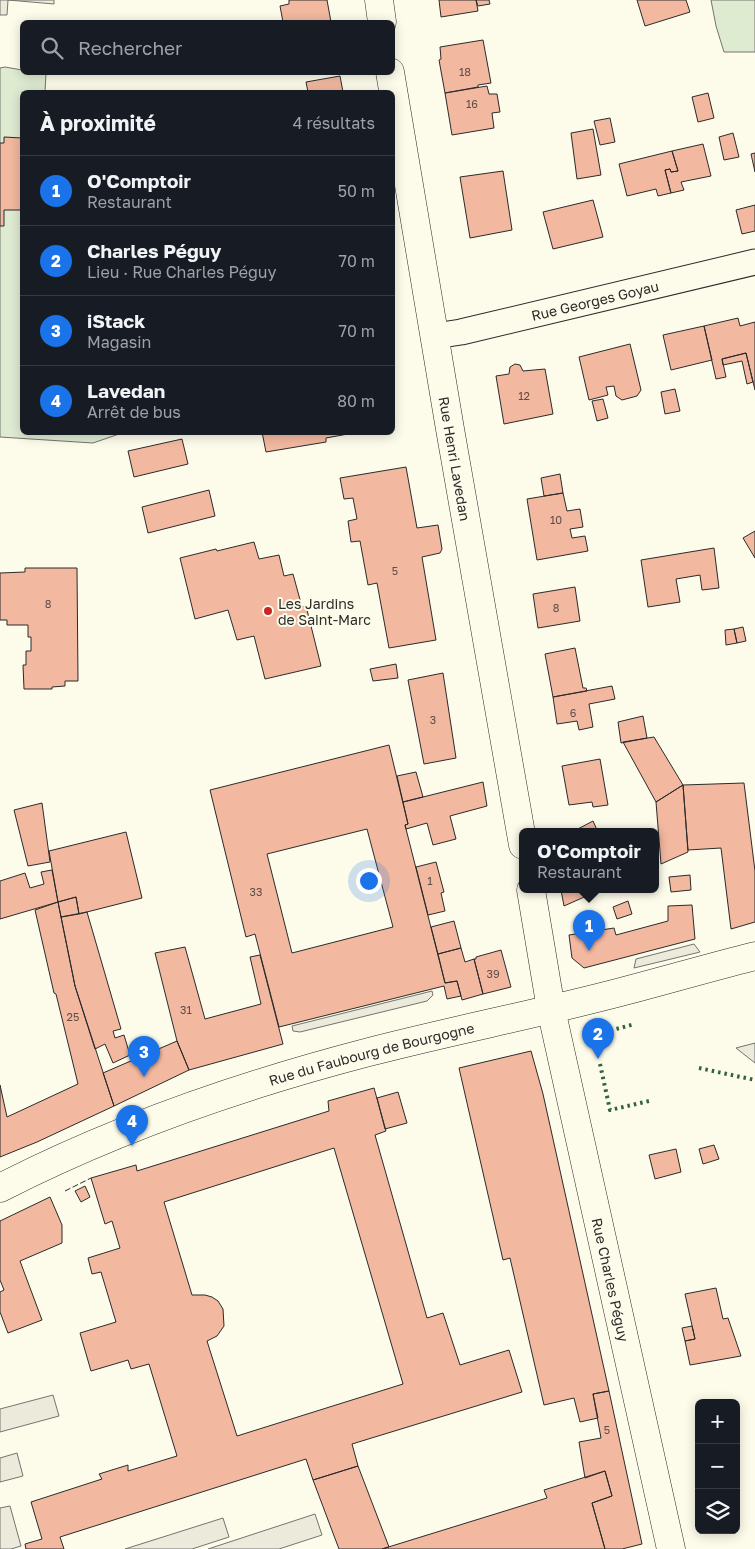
<!DOCTYPE html>
<html lang="fr">
<meta charset="utf-8">
<style>
body{margin:0;font-family:"Golos Text",sans-serif;background:#242831;color:#f1f3f6}
.controls{position:absolute;right:15px;bottom:15px;display:grid;overflow:hidden;border-radius:8px;box-shadow:0 2px 12px #0003}
.controls button{width:45px;height:45px;display:grid;place-items:center;padding:0;border:0;border-bottom:1px solid #363941;background:#171b24;color:#f1f3f6;font:25px sans-serif}
.you{position:absolute;left:368px;top:880px;width:18px;height:18px;margin:-12px;border:4px solid #fff;border-radius:50%;background:#1a73e8;box-shadow:0 0 0 8px #1a73e833}
.badge{display:grid;place-items:center;width:32px;height:32px;border-radius:50%;background:#1a73e8;color:#fff;font-size:16px;font-weight:700}
.pin{position:absolute;translate:-50% -41px;filter:drop-shadow(0 1px 2px #0008)}
.pin::after{content:'';position:absolute;top:26px;width:18px;height:15px;background:inherit;clip-path:polygon(0 0,100% 0,50% 100%)}
.popup{position:absolute;left:519px;top:828px;width:140px;height:65px;box-sizing:border-box;display:grid;place-content:center;border-radius:8px;background:#171b24;filter:drop-shadow(0 1px 4px #0005);font-size:16px;white-space:nowrap;color:#9ea1a6}
.popup b{font-size:19px;color:#f1f3f6}
.popup::after{content:'';position:absolute;left:50%;top:100%;margin-left:-10px;border:10px solid transparent;border-top-color:#171b24}
.list{margin:0;padding:0;list-style:none}
h2{display:flex;justify-content:space-between;align-items:center;height:65px;margin:0;padding:0 20px;font-size:21px}
h2 small{font-size:16px;font-weight:400;color:#9ea1a6}
.list li{display:grid;grid-template-columns:32px 1fr auto;gap:15px;align-items:center;box-sizing:border-box;height:70px;padding:0 20px;border-top:1px solid #363941}
.list b{display:block;font-size:19px;white-space:nowrap}
.list p{margin:0;font-size:16px;white-space:nowrap;color:#9ea1a6}
.list em{font-size:16px;font-style:normal;color:#9ea1a6}
.icon{flex:none;width:28px;height:28px;fill:none;stroke:currentColor;stroke-width:2;stroke-linecap:round;stroke-linejoin:round}
.map{position:relative;flex:none;width:755px;height:1549px;overflow:hidden}
.search{position:absolute;background:#171b24;box-shadow:0 2px 12px #0003;left:20px;top:20px;width:375px;height:55px;display:flex;align-items:center;gap:12px;box-sizing:border-box;padding:0 18px;border-radius:8px;color:#9ea1a6;font-size:19px}
.panel{position:absolute;background:#171b24;box-shadow:0 2px 12px #0003;left:20px;top:90px;width:375px;height:345px;border-radius:8px}
.map>svg:first-child{display:block}
.green{fill:#deebd1;stroke:#74746e}
.parking{fill:#eceadb;stroke:#74746e}
.building{fill:#f2b8a0;stroke:#2b2b2b;fill-rule:evenodd}
.lines{fill:none;stroke-linecap:round;stroke-linejoin:round}
.minor-casing{stroke:#2b2b2b;stroke-width:27}
.tertiary-casing{stroke:#2b2b2b;stroke-width:29}
.secondary-casing{stroke:#2b2b2b;stroke-width:29}
.minor{stroke:#fdfbea;stroke-width:25}
.tertiary{stroke:#fdfbea;stroke-width:28}
.secondary{stroke:#fdfbea;stroke-width:28}
.hedge{stroke:#34623c;stroke-width:4;stroke-dasharray:2.5 4;stroke-linecap:butt}
.fence{stroke:#2b2b2b;stroke-width:1;stroke-dasharray:6 2.5;stroke-linecap:butt}
.poi-dot{fill:#c62828;stroke:#fdfbea;stroke-width:2}
.labels{text-anchor:middle;dominant-baseline:central;stroke-width:4;stroke-linejoin:round;paint-order:stroke}
.number-label{font-size:11px;fill:#5d4e48}
.street-label{font-size:14px;fill:#2b2b2b;stroke:#fdfbea}
.poi-label{font-size:14px;fill:#2b2b2b;stroke:#fdfbea;text-anchor:start}
</style>
<div class="map">
<svg width="755" height="1549" viewBox="0 0 755 1549">
<rect width="100%" height="100%" fill="#fdfbea"/>
<path class="green" d="M711,0H755V52H724L716,26Z
M5,67L22,70V72L46,73L45,92H22V432L122,433L93,443L0,437V68Z"/>
<path class="parking" d="M0,0H54V4L8,0L7,15H0Z
M694,944L700,952L634,968L636,959Z
M432,991L433,995L427,1001L300,1032L293,1031L292,1026Z
M755,1043V1063L736,1048Z
M53,1395L59,1416L0,1432V1409Z
M17,1453L23,1476L0,1482V1458Z
M10,1506L21,1546L11,1549H0V1508Z
M315,1514L322,1535L279,1549H208Z
M223,1518L229,1537L192,1549H125Z"/>
<path class="building" d="M289,0H327L331,22H283L280,6L289,4Z
M439,0H476L478,11L441,17Z
M476,0H489L490,4L478,6Z
M637,0H686L690,12L645,26Z
M483,40L491,83L478,85V87L445,93L439,60L441,59L440,47Z
M340,76L343,92H308L306,82Z
M487,86L489,94H497L500,112L492,113L494,128L452,135L445,93Z
M708,93L714,118L698,122L692,97Z
M610,118L615,142L600,145L594,121Z
M593,129L601,175L577,179L571,133Z
M733,133L739,157L724,160L719,137Z
M4,137L22,138V210H4V226H0V143H4Z
M703,144L711,176L681,182L684,190L671,193L665,170L670,169L671,172L678,171L672,151Z
M672,151L678,171L671,172L670,169L665,170L671,193L658,196L656,189L627,196L619,164Z
M755,153V172L751,154Z
M503,171L512,230L470,238L460,177Z
M593,200L603,237L553,249L543,212Z
M755,205V231L742,234L736,210Z
M738,318L740,326L755,322V390L746,353L722,359L726,377L716,379L704,326Z
M704,326L712,360L671,370L663,335Z
M630,344L641,390L637,396L622,400L616,396L614,386L606,387L608,395L589,400L579,357Z
M746,353L753,382L747,384L742,361L723,365L722,359Z
M515,364L520,365L523,371L545,369L553,414L504,424L496,376L509,374L510,367Z
M675,389L680,411L665,414L661,392Z
M603,399L608,418L597,421L592,401Z
M262,432H359L326,438V442L266,452Z
M182,439L188,464L134,477L128,451Z
M406,467L417,528L438,525L442,549L440,553L422,557L436,640L389,648L377,583L368,585L360,541L351,542L348,521L357,519L353,498L344,499L340,478Z
M560,474L563,493L544,496L541,478Z
M209,490L215,516L148,533L142,507Z
M563,493L567,511L580,509L583,527L570,529L572,538L585,536L588,551L537,560L527,499Z
M755,531V558L743,538Z
M254,542L259,559L279,555L284,576L293,574L302,607L306,606L321,666L265,679L254,636L237,640L228,610L195,619L180,558L216,549L217,551Z
M714,548L719,588L702,590L700,575L676,579L680,602L648,607L641,560Z
M25,568H77L78,681H65V686L52,687V689H24L23,665H26V651H31V637H28V625H7V620H0V573L25,572Z
M575,587L580,621L538,628L533,594Z
M743,627L746,641L737,643L734,629Z
M734,629L737,643L726,645L725,630Z
M575,648L583,688H586L587,691L553,697L545,654Z
M396,664L398,678L373,681L370,669Z
M443,673L456,758L424,764L408,680Z
M612,686L615,699L589,704L593,727L579,730L577,721L557,724L553,697Z
M643,716L647,738L621,743L618,722Z
M654,737L683,785L656,802L623,742Z
M389,745L408,824L405,825L445,983L457,981L461,996L447,999L444,986L279,1027L255,934L246,937L210,790ZM367,829L393,927L292,953L267,854Z
M600,759L608,805L593,807L592,802L569,805L562,766Z
M416,772L423,797L403,802L397,776Z
M483,782L487,806L450,816L456,839L433,845L427,823L406,829L405,825L408,824L403,802Z
M744,783L755,871V922L731,929L721,848L688,850L683,785Z
M683,785L688,852L661,864L656,802Z
M42,803L50,862L28,866L14,810Z
M593,821L598,832H574V831Z
M126,832L142,898L79,914L76,897L58,902L49,851Z
M436,862L444,892L441,893L445,911L428,915L416,867Z
M52,870L58,902L0,919V881L25,873L30,888L44,884L41,872Z
M690,875L691,890L671,892L669,877Z
M561,890H600L564,906Z
M76,897L79,914L61,917L58,902Z
M628,901L632,914L617,919L613,907Z
M58,902L75,986L114,1106L37,1142L0,1157V1085L7,1117L78,1084L56,994L54,993L35,910Z
M692,905L695,939L584,968L572,958L569,935L614,928L616,935L668,921V906Z
M87,912L121,1029L113,1031L115,1038L124,1035L130,1055L113,1063L105,1044L95,1049L75,986L61,917Z
M454,921L461,948L438,954L431,927Z
M185,947L205,1019L261,1004L250,957L260,955L283,1044L189,1070L177,1041L155,953Z
M461,948L465,962L474,959L483,994L462,1000L457,981L445,983L438,954Z
M501,950L511,987L483,994L474,959H476V957Z
M177,1041L189,1070L114,1106L103,1073Z
M531,1051L543,1094L609,1391L593,1394L598,1418L580,1422L574,1398L544,1405L510,1258L503,1260L459,1068Z
M374,1088L386,1131L375,1135L427,1318L443,1313L460,1365L509,1350L522,1392L352,1444L358,1466L313,1480L306,1459L60,1537L64,1549H26L25,1544L42,1539L31,1502L102,1479L99,1474L128,1465V1471L177,1456L149,1364L131,1369L128,1360L91,1371L80,1333L116,1322L101,1272L92,1274L88,1258L120,1248L112,1221L105,1224L91,1178L136,1165L137,1171L329,1111L328,1101ZM334,1148L403,1384L237,1436L207,1341L217,1336L224,1326L223,1309L218,1301L212,1297L205,1295H192L164,1202Z
M398,1092L407,1123L385,1129L377,1098Z
M714,1145L719,1159L703,1164L699,1149Z
M676,1149L681,1172L655,1179L649,1155Z
M85,1186L90,1197L81,1202L75,1191Z
M50,1197L62,1225V1243L20,1261L42,1320L8,1333L0,1312V1292L4,1290L0,1280V1221Z
M716,1288L723,1319L728,1318L741,1356L690,1365L685,1341L695,1339L685,1294Z
M692,1326L695,1339L685,1341L682,1328Z
M609,1391L642,1544L622,1549H605L592,1503L612,1496L605,1471L585,1478L579,1442L601,1438L593,1394Z
M358,1466L389,1547L382,1549H339L313,1480Z
M605,1471L612,1496L592,1503L605,1549H382L547,1498L544,1490Z"/>
<g class="lines">
<g class="minor-casing">
<g id="minor">
<path id="s1" d="M435,336L461,332L755,262"/>
</g>
</g>
<g class="tertiary-casing">
<g id="tertiary">
<path d="M379,0L382,22"/>
<path id="s2" d="M390,72L450,429L523,845"/>
<path id="s3" d="M531,890L551,1009L671,1549"/>
</g>
</g>
<g class="secondary-casing">
<g id="secondary">
<path id="s4" d="M0,1188C117,1128 242,1085 369,1052C450,1031 532,1015 613,994C660,982 707,968 755,956"/>
</g>
</g>
<use href="#minor" class="minor"/>
<use href="#tertiary" class="tertiary"/>
<use href="#secondary" class="secondary"/>
<path class="hedge" d="M597,1049L601,1033L635,1024
M600,1064L610,1110L649,1101
M699,1068L755,1080"/>
<path class="fence" d="M65,1191L91,1178"/>
</g>
<circle class="poi-dot" cx="268" cy="611" r="5"/>
<g class="labels">
<g class="number-label">
<text x="465" y="71">18</text>
<text x="472" y="103">16</text>
<text x="524" y="395">12</text>
<text x="556" y="519">10</text>
<text x="395" y="570">5</text>
<text x="48" y="603">8</text>
<text x="556" y="607">8</text>
<text x="573" y="712">6</text>
<text x="433" y="719">3</text>
<text x="430" y="880">1</text>
<text x="256" y="891">33</text>
<text x="493" y="973">39</text>
<text x="186" y="1009">31</text>
<text x="73" y="1016">25</text>
<text x="607" y="1429">5</text>
</g>
<g class="street-label">
<text stroke="none"><textPath href="#s1" startOffset="164">Rue Georges Goyau</textPath></text>
<text stroke="none"><textPath href="#s2" startOffset="392">Rue Henri Lavedan</textPath></text>
<text stroke="none"><textPath href="#s4" startOffset="396">Rue du Faubourg de Bourgogne</textPath></text>
<text stroke="none"><textPath href="#s3" startOffset="398">Rue Charles Péguy</textPath></text>
</g>
<g class="poi-label">
<text x="278" y="603">Les Jardins<tspan x="278" dy="16">de Saint-Marc</tspan></text>
</g>
</g>
</svg>
<div class="controls">
<button>+</button>
<button>−</button>
<button><svg class="icon" aria-label="layers" viewBox="0 0 24 24"><path d="M12 4l9 5-9 5-9-5zM3 14l9 5 9-5"/></svg></button>
</div>
<div class="you"></div>
<div class="pin badge" style="left:589px;top:951px">1</div>
<div class="popup"><b>O'Comptoir</b>Restaurant</div>
<div class="pin badge" style="left:598px;top:1059px">2</div>
<div class="pin badge" style="left:144px;top:1077px">3</div>
<div class="pin badge" style="left:132px;top:1146px">4</div>
<div class="search"><svg class="icon" aria-label="search" viewBox="0 0 24 24"><circle cx="10" cy="10" r="6"/><path d="M15 15l6 6"/></svg>Rechercher</div>
<section class="panel">
<h2>À proximité<small>4 résultats</small></h2>
<ul class="list">
<li><span class="badge">1</span><div><b>O'Comptoir</b><p>Restaurant</p></div><em>50 m</em></li>
<li><span class="badge">2</span><div><b>Charles Péguy</b><p>Lieu · Rue Charles Péguy</p></div><em>70 m</em></li>
<li><span class="badge">3</span><div><b>iStack</b><p>Magasin</p></div><em>70 m</em></li>
<li><span class="badge">4</span><div><b>Lavedan</b><p>Arrêt de bus</p></div><em>80 m</em></li>
</ul>
</section>
</div>
